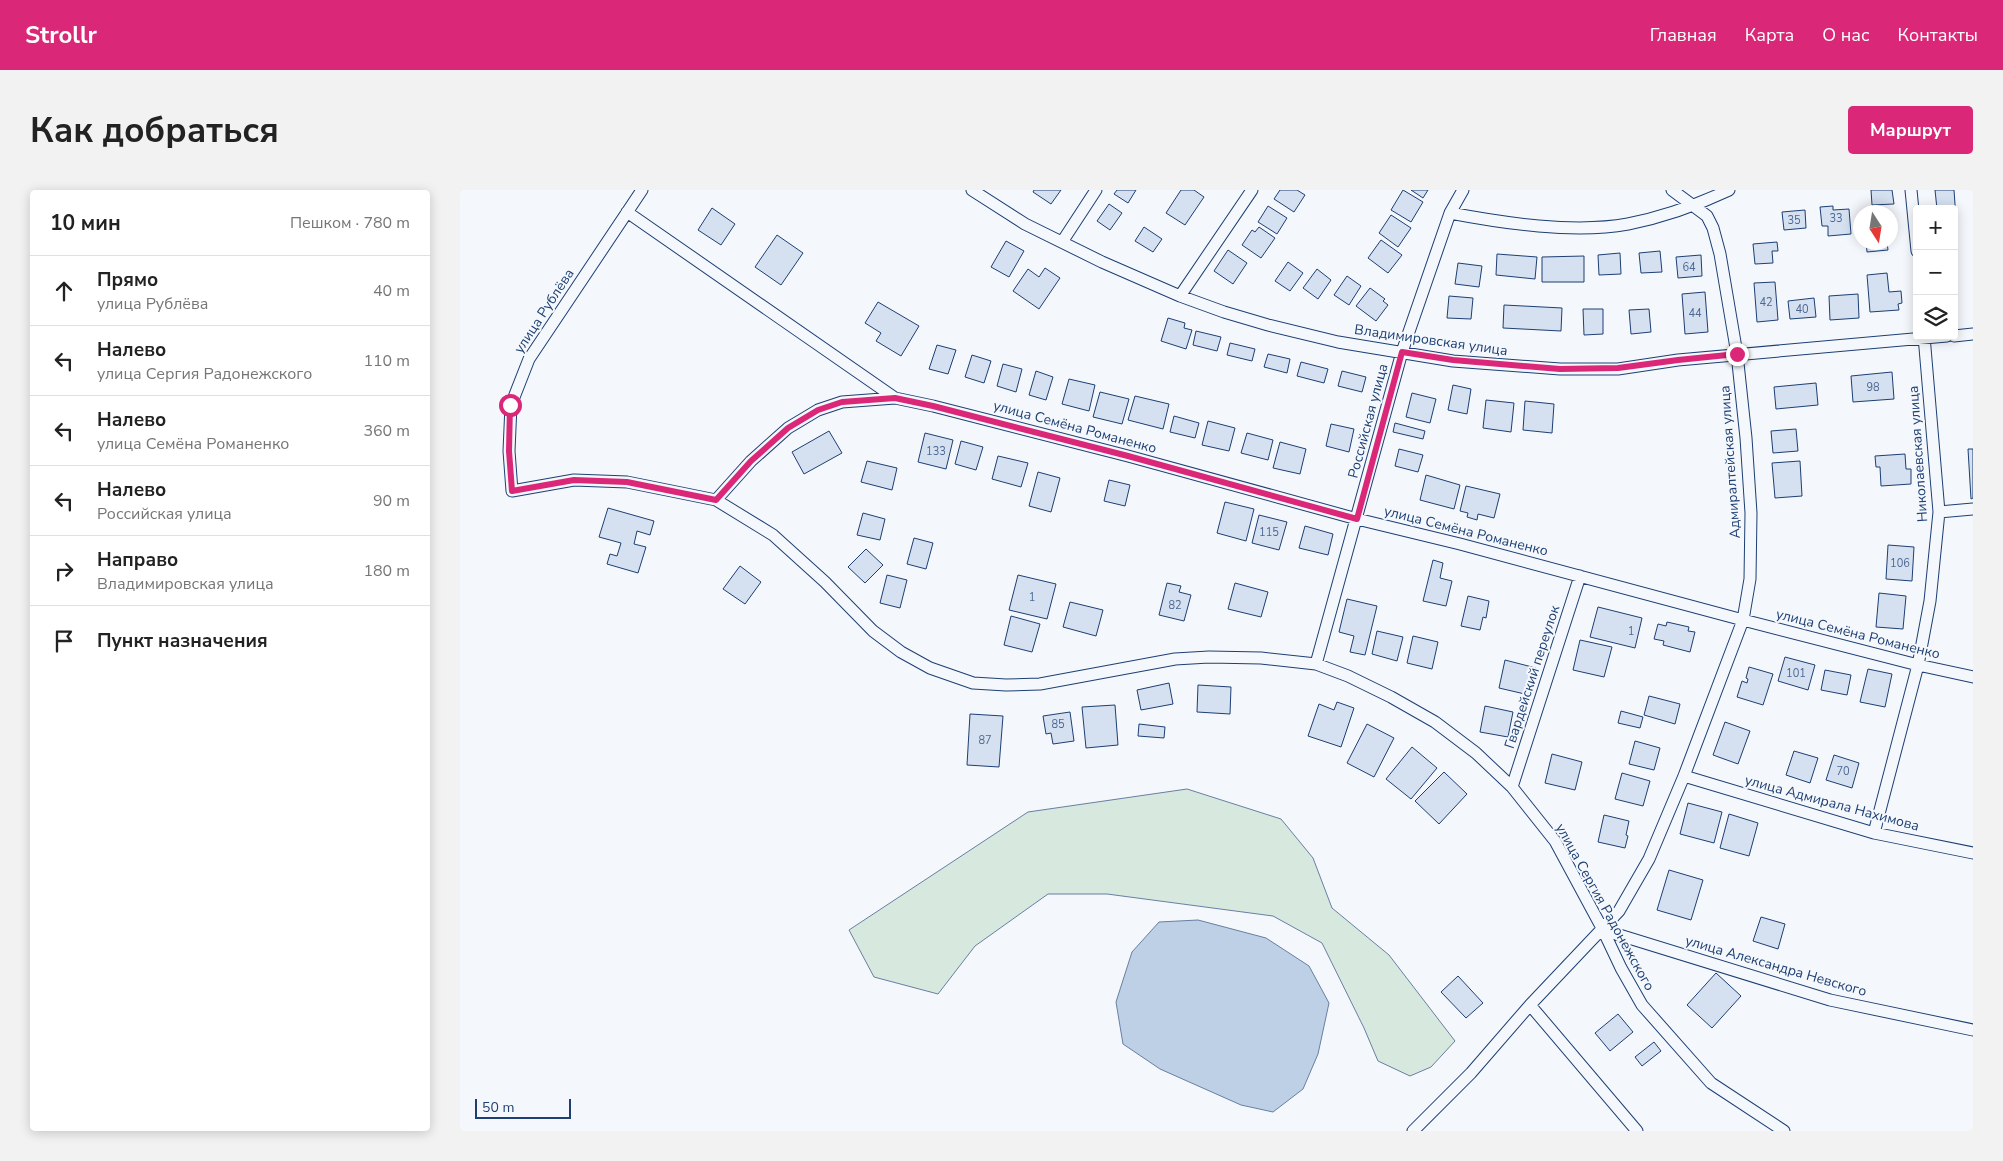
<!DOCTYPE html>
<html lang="ru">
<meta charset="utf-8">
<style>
body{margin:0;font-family:"Nunito Sans",sans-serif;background:#f2f2f2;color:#222}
.controls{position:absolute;right:15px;top:15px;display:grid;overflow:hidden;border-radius:5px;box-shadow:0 2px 12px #0003}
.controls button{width:45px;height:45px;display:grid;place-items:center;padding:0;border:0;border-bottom:1px solid #e0e0e0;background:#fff;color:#222;font:25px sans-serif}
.compass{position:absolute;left:1393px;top:15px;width:45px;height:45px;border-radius:50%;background:#fff;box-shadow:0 2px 12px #0003;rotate:168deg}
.scale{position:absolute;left:15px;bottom:12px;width:96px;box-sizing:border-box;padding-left:5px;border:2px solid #1d3f73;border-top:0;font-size:14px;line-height:18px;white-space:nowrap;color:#1d3f73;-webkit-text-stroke:4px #f4f7fb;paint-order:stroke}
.stop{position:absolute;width:15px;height:15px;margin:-11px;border:4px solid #db2777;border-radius:50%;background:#fff}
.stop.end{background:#db2777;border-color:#fff;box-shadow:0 1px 5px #0008}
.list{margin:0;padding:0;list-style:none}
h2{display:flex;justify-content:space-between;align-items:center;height:65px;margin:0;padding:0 20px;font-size:21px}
h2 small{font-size:16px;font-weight:400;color:#767676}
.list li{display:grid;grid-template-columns:32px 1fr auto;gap:15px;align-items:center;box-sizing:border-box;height:70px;padding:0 20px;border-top:1px solid #e0e0e0}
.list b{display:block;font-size:19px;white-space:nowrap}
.list p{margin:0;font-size:16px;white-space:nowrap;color:#767676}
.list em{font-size:16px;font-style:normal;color:#767676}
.icon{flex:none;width:28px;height:28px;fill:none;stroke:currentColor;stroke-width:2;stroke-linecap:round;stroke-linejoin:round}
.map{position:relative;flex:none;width:1513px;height:941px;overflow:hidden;border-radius:5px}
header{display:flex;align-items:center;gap:30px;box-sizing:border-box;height:70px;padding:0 25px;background:#db2777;color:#fff}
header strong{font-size:24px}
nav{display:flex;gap:28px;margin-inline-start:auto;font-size:18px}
.intro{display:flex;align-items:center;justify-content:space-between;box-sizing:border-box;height:120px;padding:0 30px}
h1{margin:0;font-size:35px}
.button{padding:12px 22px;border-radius:5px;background:#db2777;color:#fff;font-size:18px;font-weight:700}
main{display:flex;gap:30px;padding:0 30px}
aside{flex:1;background:#fff;border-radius:5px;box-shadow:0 2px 12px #0003}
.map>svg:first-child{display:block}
.green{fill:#d7e8df;stroke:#687fa3}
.water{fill:#bed0e5;stroke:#687fa3}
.building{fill:#d5e0f0;stroke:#1d3f73}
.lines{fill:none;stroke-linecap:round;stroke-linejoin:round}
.street-casing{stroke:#1d3f73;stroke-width:13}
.street{stroke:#f4f7fb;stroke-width:11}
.route{stroke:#db2777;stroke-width:6}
.labels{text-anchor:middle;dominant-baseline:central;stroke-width:4;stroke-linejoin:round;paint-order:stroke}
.number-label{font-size:11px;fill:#4b6792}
.street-label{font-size:14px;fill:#1d3f73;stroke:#f4f7fb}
</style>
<header>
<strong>Strollr</strong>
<nav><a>Главная</a><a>Карта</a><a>О нас</a><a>Контакты</a></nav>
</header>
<div class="intro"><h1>Как добраться</h1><a class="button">Маршрут</a></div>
<main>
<aside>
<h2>10 мин<small>Пешком · 780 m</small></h2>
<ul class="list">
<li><svg class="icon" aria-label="ahead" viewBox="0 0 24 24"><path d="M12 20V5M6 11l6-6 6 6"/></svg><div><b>Прямо</b><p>улица Рублёва</p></div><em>40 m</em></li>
<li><svg class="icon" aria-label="left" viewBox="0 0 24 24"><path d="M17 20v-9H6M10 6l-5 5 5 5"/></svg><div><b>Налево</b><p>улица Сергия Радонежского</p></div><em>110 m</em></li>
<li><svg class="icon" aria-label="left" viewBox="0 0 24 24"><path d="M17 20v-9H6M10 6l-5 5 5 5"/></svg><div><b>Налево</b><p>улица Семёна Романенко</p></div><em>360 m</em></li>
<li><svg class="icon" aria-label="left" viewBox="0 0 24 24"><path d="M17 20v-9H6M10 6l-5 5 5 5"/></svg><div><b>Налево</b><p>Российская улица</p></div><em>90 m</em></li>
<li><svg class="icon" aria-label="right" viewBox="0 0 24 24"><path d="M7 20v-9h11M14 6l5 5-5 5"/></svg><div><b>Направо</b><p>Владимировская улица</p></div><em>180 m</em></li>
<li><svg class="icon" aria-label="arrive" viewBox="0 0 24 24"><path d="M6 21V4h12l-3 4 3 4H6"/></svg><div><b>Пункт назначения</b></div></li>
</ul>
</aside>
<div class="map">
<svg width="1513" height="941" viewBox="0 0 1513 941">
<rect width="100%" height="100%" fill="#f4f7fb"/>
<path class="green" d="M727,599L821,629L853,668L872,718L929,765L995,851L971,877L950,886L918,871L904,838L862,753L813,726L647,704H588L515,756L478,804L414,787L389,740L568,622Z"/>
<path class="water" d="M738,730L806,748L849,776L869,813L858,864L843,899L813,922L781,915L700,879L663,854L656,812L672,762L699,732Z"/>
<path class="building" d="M574,0H601L591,14L573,2Z
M657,0H676L668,13L654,4Z
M721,0H734L744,7L725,35L706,23Z
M820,0H837L845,5L834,22L814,9Z
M943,0L963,12L951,32L931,20Z
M951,0H968L963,8Z
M1411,0H1432L1434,14L1412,15Z
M1475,0H1494L1497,43L1494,44V19H1477Z
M649,14L662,23L650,40L637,31Z
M808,16L827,28L817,44L798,32Z
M1373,16V20L1389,19L1391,44L1368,46V36H1362L1360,17Z
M252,18L275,34L261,55L238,40Z
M1345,20L1346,38L1324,40L1322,22Z
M931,25L951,38L938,57L919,43Z
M684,37L702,49L693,62L675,51Z
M799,37L815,48L801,68L782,55L792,40L795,42Z
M317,45L343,63L321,95L295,77Z
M921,50L942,65L928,83L908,68Z
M546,51L564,61L549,87L531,77Z
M1317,52L1318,61H1312L1313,73L1295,74L1293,54Z
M1406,52H1427L1428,60L1407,62Z
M768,60L787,73L773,94L754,81Z
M1200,61L1202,82L1181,83L1179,63Z
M1160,63L1161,84L1139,85L1138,65Z
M1037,64L1077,67L1075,89L1036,85Z
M1241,65L1242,86L1218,88L1216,67Z
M1124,66V92H1082V67Z
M828,72L843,83L830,101L815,91Z
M998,73L1022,76L1019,97L995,94Z
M585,78L600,88L579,119L553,101L568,79L579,87Z
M857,79L871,90L858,109L843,98Z
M1427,83L1429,102L1441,101L1442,113L1438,114L1439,120L1410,122L1407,85Z
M887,86L901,96L889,115L874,105Z
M1315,92L1318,130L1297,132L1294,93Z
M910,98L925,109L923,111L928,115L916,131L896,116Z
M1245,102L1248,142L1225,144L1222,104Z
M1398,104L1399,128L1370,130L1369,106Z
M989,106L1013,108L1011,129L987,128Z
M1354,108L1356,127L1330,129L1328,111Z
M418,112L459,136L441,166L416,151L421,143L405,133Z
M1044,115L1102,118L1101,141L1043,138Z
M1123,119H1143V144L1124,145Z
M1189,119L1191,142L1171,144L1169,120Z
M708,128L725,133L724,138L732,140L726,159L701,151Z
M736,141L761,147L757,161L733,155Z
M770,153L795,159L792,171L767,165Z
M477,155L496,160L488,184L469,179Z
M808,164L830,169L827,183L804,177Z
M512,165L531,171L524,193L505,187Z
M841,172L868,179L864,193L837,186Z
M543,174L562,179L556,202L537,196Z
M576,181L593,187L586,210L569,205Z
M882,181L906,187L902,202L878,196Z
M1432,182L1434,209L1393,212L1391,186Z
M609,189L635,195L629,221L602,214Z
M1356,193L1358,215L1316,219L1314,197Z
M993,195L1011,199L1007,224L988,220Z
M640,202L669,209L662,234L633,227Z
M952,203L976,209L970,233L946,227Z
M675,206L709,214L703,239L668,230Z
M1026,210L1054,213L1051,242L1023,238Z
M1065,211L1094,214L1092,243L1063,240Z
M714,226L739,233L735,248L710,242Z
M748,231L775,238L769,261L742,255Z
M935,233L965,241L963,249L933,242Z
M871,234L894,239L889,262L866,256Z
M1336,239L1338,261L1313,263L1311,241Z
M369,241L382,263L344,284L332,262Z
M465,243L493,250L486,279L458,272Z
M787,243L813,250L808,270L781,263Z
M501,251L523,257L516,280L495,274Z
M820,252L846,259L840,284L813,278Z
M939,259L963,265L958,282L935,276Z
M1508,259H1513V308L1511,309Z
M1445,264L1446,279H1451V294L1421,296L1420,277H1416L1415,266Z
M538,266L568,273L561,297L532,289Z
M407,271L437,278L432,300L401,292Z
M1340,271L1342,306L1315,308L1312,273Z
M578,282L600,288L591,322L569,316Z
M966,285L1000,295L994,319L960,310Z
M649,290L670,295L665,316L644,311Z
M1006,296L1040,304L1034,328L1018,324L1017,330L1007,327L1008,323L1000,321Z
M765,312L794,319L786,351L757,343Z
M148,318L194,331L190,345L177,341L174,354L186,357L178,383L147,374L150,364L157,366L161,353L139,347Z
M403,323L425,329L420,350L397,345Z
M799,325L827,332L819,360L792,353Z
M845,336L873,344L868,365L839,358Z
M454,348L473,353L466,379L447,374Z
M1428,355L1454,357L1452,391L1426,389Z
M406,359L423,375L405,393L388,377Z
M973,370L983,373L980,388L992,391L986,416L963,411Z
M280,376L301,392L285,414L263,399Z
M427,385L447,390L440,418L420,413Z
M558,385L596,394L587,429L549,420Z
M707,393L721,396L719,402L731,405L724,431L699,425Z
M775,393L808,402L801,427L768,419Z
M1419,403L1446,406L1443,439L1416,437Z
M1008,406L1029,411L1026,428L1023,427L1020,440L1001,436Z
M887,409L917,416L905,465L890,462L894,446L879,442Z
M610,412L643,420L636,446L603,437Z
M1138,417L1182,428L1175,458L1130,447Z
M551,426L580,434L572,462L544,455Z
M1207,432L1229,437L1228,441L1235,442L1230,462L1203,455L1204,451L1194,449L1198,434L1206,436Z
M917,441L943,447L937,471L912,464Z
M953,446L978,452L972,479L947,473Z
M1120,450L1152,457L1144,487L1113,480Z
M1325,467L1355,475L1348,500L1318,491Z
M1045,470L1076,478L1069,505L1039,498Z
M1289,477L1313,484L1303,515L1277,507L1282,491L1287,493L1288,489L1286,488Z
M1408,479L1432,484L1425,517L1400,512Z
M1365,480L1391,485L1387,505L1361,500Z
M709,493L713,514L681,520L677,500Z
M738,495L771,497L770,524L737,522Z
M1189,506L1220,514L1215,534L1184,525Z
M877,512L894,518L881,557L848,546L859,514L874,520Z
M655,515L658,555L626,558L622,517Z
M1025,516L1053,522L1048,547L1020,542Z
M1161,521L1183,527L1180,538L1158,533Z
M610,522L614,551L593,554L591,543L586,544L583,526Z
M510,524L543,526L539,577L507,575Z
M1265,532L1290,541L1278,574L1253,565Z
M679,534L705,537L704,548L678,546Z
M907,534L934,548L914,587L887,573Z
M1175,551L1200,558L1194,580L1169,574Z
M952,557L977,578L951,609L926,589Z
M1334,561L1358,568L1350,593L1326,585Z
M1092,564L1122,572L1115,600L1085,593Z
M1374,565L1399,573L1392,598L1366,590Z
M984,582L1007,604L979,634L955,611Z
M1162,583L1190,591L1183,616L1155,609Z
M1228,613L1262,622L1254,653L1220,644Z
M1269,624L1298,633L1289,666L1260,658Z
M1144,625L1169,631L1166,645L1168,646L1165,658L1138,652Z
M1209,680L1243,690L1231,730L1197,720Z
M1301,727L1325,734L1318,759L1293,751Z
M1256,783L1281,806L1252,838L1227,815Z
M998,786L1023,813L1006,828L981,802Z
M1158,824L1173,842L1150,861L1135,843Z
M1194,852L1201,861L1182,876L1175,867Z"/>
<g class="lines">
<g class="street-casing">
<path id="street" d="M182,0L69,169L51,215L49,261L52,301L114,290L167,292L256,310L313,345L365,392L413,441L441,462L470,478L513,493L546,495L580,494L715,469L749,467L801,468L856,474L888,486L931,507L975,532L1016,563L1052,597L1095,651L1143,740L1161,778L1182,815L1251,893L1324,941
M512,0L565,34L642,72L720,106L764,122L808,135L878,152L993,171L1100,179H1158L1218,170L1487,146
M1451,0L1457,61
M167,22L435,208
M990,23C1043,33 1114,44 1168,34C1203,27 1237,15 1269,0
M602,52L636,0
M720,106L792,0
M1494,146L1513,144
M256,310L291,271L328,238L358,220L382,212L435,208L473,216L668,266L897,329L1000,354L1283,430L1458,475L1513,487
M1479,322L1513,319
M856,474L942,162L990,23L1003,0
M1224,586L1414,643L1513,663
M1052,597L1120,386
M1414,643L1458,475L1470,411L1479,322L1464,146
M1143,740L1370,810L1513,840
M1070,815L1177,941
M953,941L1011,883L1070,815L1159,721L1189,669L1224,586L1283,430L1290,389L1291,323L1286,248L1277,164L1260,64L1253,38L1247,26L1212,0"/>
</g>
<use href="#street" class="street"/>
</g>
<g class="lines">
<path class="route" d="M50,215L49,261L52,301L114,290L167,292L256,310L291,271L328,238L358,220L382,212L435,208L473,216L668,266L897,329L942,162L993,170L1100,179L1158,178L1218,170L1277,164"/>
</g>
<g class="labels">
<g class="number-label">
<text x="1376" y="28">33</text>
<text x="1334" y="30">35</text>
<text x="1229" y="77">64</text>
<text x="1306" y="112">42</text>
<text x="1342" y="119">40</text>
<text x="1235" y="123">44</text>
<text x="1413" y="197">98</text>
<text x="476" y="261">133</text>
<text x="809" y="342">115</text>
<text x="1440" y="373">106</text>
<text x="572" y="407">1</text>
<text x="715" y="415">82</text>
<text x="1171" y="441">1</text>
<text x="1336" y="483">101</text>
<text x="598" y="534">85</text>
<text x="525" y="550">87</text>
<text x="1383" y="581">70</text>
</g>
<g class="street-label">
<text transform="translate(84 121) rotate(-57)">улица Рублёва</text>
<text transform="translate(971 150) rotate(8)">Владимировская улица</text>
<text transform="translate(908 231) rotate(-75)">Российская улица</text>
<text transform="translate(615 237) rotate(15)">улица Семёна Романенко</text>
<text transform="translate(1458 264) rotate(-94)">Николаевская улица</text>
<text transform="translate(1270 272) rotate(-94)">Адмиралтейская улица</text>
<text transform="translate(1006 341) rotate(14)">улица Семёна Романенко</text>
<text transform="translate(1398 444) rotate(14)">улица Семёна Романенко</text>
<text transform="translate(1072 487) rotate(-72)">Гвардейский переулок</text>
<text transform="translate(1372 613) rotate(15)">улица Адмирала Нахимова</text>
<text transform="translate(1145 717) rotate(61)">улица Сергия Радонежского</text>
<text transform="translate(1316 776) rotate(16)">улица Александра Невского</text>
</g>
</g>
</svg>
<div class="controls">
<button>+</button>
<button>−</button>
<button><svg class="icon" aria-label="layers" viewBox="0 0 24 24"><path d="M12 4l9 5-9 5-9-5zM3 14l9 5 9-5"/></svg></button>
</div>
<svg class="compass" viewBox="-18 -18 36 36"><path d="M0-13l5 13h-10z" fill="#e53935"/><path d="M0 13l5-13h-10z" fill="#767676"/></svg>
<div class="scale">50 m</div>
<div class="stop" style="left:50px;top:215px"></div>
<div class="stop end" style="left:1277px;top:164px"></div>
</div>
</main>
